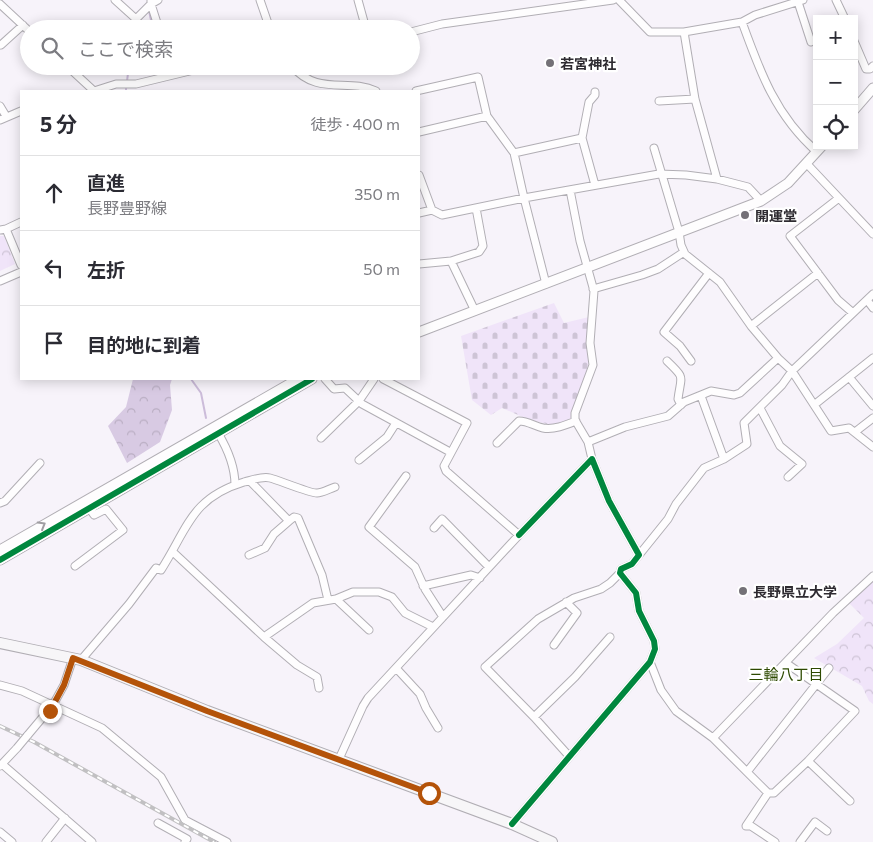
<!DOCTYPE html>
<html lang="ja">
<meta charset="utf-8">
<style>
body{margin:0;font-family:Commissioner,"Noto Sans JP",sans-serif;background:#f2f2f3;color:#2b2b33}
.controls{position:absolute;right:15px;top:15px;display:grid;overflow:hidden;border-radius:0px;box-shadow:0 2px 12px #0003}
.controls button{width:45px;height:45px;display:grid;place-items:center;padding:0;border:0;border-bottom:1px solid #e1e1e2;background:#fff;color:#2b2b33;font:25px sans-serif}
.stop{position:absolute;width:15px;height:15px;margin:-11px;border:4px solid #b45309;border-radius:50%;background:#fff}
.stop.end{background:#b45309;border-color:#fff;box-shadow:0 1px 5px #0008}
.list{margin:0;padding:0;list-style:none}
h2{display:flex;justify-content:space-between;align-items:center;height:65px;margin:0;padding:0 20px;font-size:21px}
h2 small{font-size:16px;font-weight:400;color:#7c7c81}
.list li{display:grid;grid-template-columns:32px 1fr auto;gap:15px;align-items:center;box-sizing:border-box;height:75px;padding:0 20px;border-top:1px solid #e1e1e2}
.list b{display:block;font-size:19px;white-space:nowrap}
.list p{margin:0;font-size:16px;white-space:nowrap;color:#7c7c81}
.list em{font-size:16px;font-style:normal;color:#7c7c81}
.icon{flex:none;width:28px;height:28px;fill:none;stroke:currentColor;stroke-width:2;stroke-linecap:round;stroke-linejoin:round}
.map{position:relative;flex:none;width:873px;height:842px;overflow:hidden}
.search{position:absolute;background:#fff;box-shadow:0 2px 12px #0003;left:20px;top:20px;width:400px;height:55px;display:flex;align-items:center;gap:12px;box-sizing:border-box;padding:0 18px;border-radius:28px;color:#7c7c81;font-size:19px}
.panel{position:absolute;background:#fff;box-shadow:0 2px 12px #0003;left:20px;top:90px;width:400px;height:290px;border-radius:0px}
.map>svg:first-child{display:block}
.forest{fill:url(#forest-crowns)}
.cemetery{fill:url(#cemetery-stones)}
.park{fill:url(#park-crowns)}
.lines{fill:none;stroke-linecap:round;stroke-linejoin:round}
.stream{stroke:#ccbcda;stroke-width:2}
.minor-casing{stroke:#b1aeb4;stroke-width:9}
.tertiary-casing{stroke:#b1aeb4;stroke-width:11}
.secondary-casing{stroke:#b1aeb4;stroke-width:12}
.minor{stroke:#fefdfe;stroke-width:7}
.tertiary{stroke:#fefdfe;stroke-width:9}
.secondary{stroke:#f7f6f8;stroke-width:10}
.rail-casing{stroke:#c1c0c2;stroke-width:4}
.rail{stroke:#fff;stroke-width:2;stroke-dasharray:5.5;stroke-linecap:butt}
.minor-bridge-casing{stroke:#b1aeb4;stroke-width:9;stroke-linecap:butt}
.minor-bridge{stroke:#fefdfe;stroke-width:7}
.cycleway-casing{stroke:#fff;stroke-width:9}
.cycleway{stroke:#00873e;stroke-width:6}
.oneway{stroke:#a09ea2}
.route{stroke:#b45309;stroke-width:6}
.poi-dot{fill:#747177;stroke:#fff;stroke-width:2}
.labels{text-anchor:middle;dominant-baseline:central;stroke-width:4.5;stroke-linejoin:round;paint-order:stroke}
.poi-label{font-size:14px;font-weight:bold;fill:#2e2b31;stroke:#fff;text-anchor:start}
.neighbourhood-label{font-size:15px;fill:#2d4900;stroke:#fff}
</style>
<div class="map">
<svg width="873" height="842" viewBox="0 0 873 842">
<defs>
<pattern id="forest-crowns" width="20" height="18" patternUnits="userSpaceOnUse" patternTransform="scale(1.25)"><rect width="20" height="18" fill="#d8cae3"/><path d="M2 6a3 3 0 1 1 6 0M12 15a3 3 0 1 1 6 0" fill="none" stroke="#baaec3"/></pattern>
<pattern id="cemetery-stones" width="16" height="16" patternUnits="userSpaceOnUse" patternTransform="scale(1.25)"><rect width="16" height="16" fill="#f0e4f9"/><path d="M2 7V4a2 2 0 0 1 4 0v3zM10 15v-3a2 2 0 0 1 4 0v3z" fill="#cec4d6"/></pattern>
<pattern id="park-crowns" width="20" height="18" patternUnits="userSpaceOnUse" patternTransform="scale(1.25)"><rect width="20" height="18" fill="#f0e4f9"/><path d="M2 6a3 3 0 1 1 6 0M12 15a3 3 0 1 1 6 0" fill="none" stroke="#cec4d6"/></pattern>
</defs>
<rect width="100%" height="100%" fill="#f7f3fa"/>
<path class="forest" d="M133,379H172L170,385L172,410L160,442L127,463L108,426L126,407Z"/>
<path class="cemetery" d="M554,303L564,323L589,317V360L585,381L571,420L550,425L525,418L502,408L491,415L472,400L461,336Z"/>
<path class="park" d="M0,236H4L15,264L0,271Z
M873,579V704L869,701L862,686L814,658L837,644L864,618L849,603Z"/>
<g class="lines">
<path class="stream" d="M149,11L153,29
M127,81L129,66
M126,91V86
M191,379L201,393L206,418"/>
<g class="minor-casing">
<path id="minor" d="M115,0L136,19L151,4V0
M158,0L151,4L159,29
M260,0L270,29
M358,0L366,29
M619,0L650,32H684L742,22L755,15L803,0
M836,0L845,19
M798,2L811,42
M0,4L29,31
M742,22C760,72 776,116 817,152
M411,32L442,24L613,0
M684,32L695,99L717,179
M854,41L866,69H870L873,66
M1,45L23,25
M67,66L94,91
M292,66C317,96 348,78 376,91
M94,91L116,84H136L202,68L217,66
M416,91L478,77L487,116L419,132
M595,92V95L589,102L582,138L595,185
M659,101L695,99
M0,106L6,116
M487,116L514,153L524,198L546,284
M0,120L21,111
M654,148L679,232L681,245L685,254L720,282L751,326L778,358
M514,153L582,138
M807,164L873,234
M419,175L432,210L442,215L524,198L659,174L686,175L717,179L748,187L761,201
M570,190L580,241L594,291L590,343L593,365L575,413V420L588,442L592,459
M839,198L790,236L838,300L853,313
M419,213L432,210
M6,229L21,222
M0,230L6,229L21,265
M419,264L451,261
M0,281L21,272
M593,289L642,275L658,269L684,252
M867,300L873,308
M475,311L451,261L479,252L483,246L476,208
M751,326L818,273
M667,361C686,379 681,375 678,399L681,405
M691,361L680,346L664,332L709,273
M849,377L873,406
M325,379L334,389L345,388L362,404L450,452
M701,396L724,459
M814,405L873,358
M760,408L780,446L802,464L788,477
M855,432L873,418
M218,433C227,448 235,467 235,485
M321,438L359,401L374,379
M588,442L625,427L668,416L684,402L711,391L734,395L740,393L778,358L792,371L831,431L849,428L873,447
M497,443L519,421C528,421 534,426 543,428C554,430 566,425 576,421
M359,460L387,437L396,423
M406,476L369,527L415,567L425,589L443,617
M250,481L289,521
M0,503L5,501L40,463
M434,528L442,519L489,567
M173,552L264,637L297,665L317,677L319,688
M249,555L265,548L274,534L289,521L294,517L298,518L322,575L328,600
M639,555L668,519L676,504L704,468L724,459L747,444L744,423L782,385L792,371L873,294
M75,566L123,530L106,509L94,515L89,508
M423,586L471,575L480,578
M336,599L369,630
M264,637L313,603L336,599L353,592H379L392,597L405,613L433,627
M554,645L577,613L566,602
M81,660L129,604L156,568L161,570C188,528 191,498 244,482C252,480 262,476 270,478C278,480 312,494 317,493C322,493 329,489 335,487
M650,662L661,690L676,711L713,738L768,793
M396,668L420,694L426,708L438,728
M0,685L22,691L102,728L161,777L185,820L227,842
M534,717L575,677L610,637
M27,736L53,705L64,685L73,658
M713,738L833,613L873,576
M569,756L534,717L485,667L538,619L574,598L601,589L610,583L620,573
M339,759L363,706L368,698L519,535L446,471L444,466L467,423L383,379
M808,761L850,801
M2,764L92,842
M0,766L17,748
M747,772L829,668
M158,823L187,839L185,842
M512,824L650,662L655,649L654,641L639,611L636,593L620,573L621,569L632,564L639,555L609,501L592,459L519,535
M0,832L12,842
M46,842L65,818
M775,842L751,826H746L768,793H774L808,761L855,711L786,663
M800,842L815,822L827,831"/>
</g>
<g class="tertiary-casing">
<path id="tertiary" d="M854,110L873,88
M419,332L761,201L788,183L822,146
M0,550L298,379
M0,560L312,379"/>
</g>
<g class="secondary-casing">
<path id="secondary" d="M0,643L81,660L207,711L512,824L552,842"/>
</g>
<use href="#minor" class="minor"/>
<use href="#tertiary" class="tertiary"/>
<use href="#secondary" class="secondary"/>
<g class="rail-casing">
<path id="rail" d="M0,726L34,742L214,842"/>
</g>
<use href="#rail" class="rail"/>
<g class="minor-bridge-casing">
<path id="minor-bridge" d="M17,748L27,736"/>
</g>
<use href="#minor-bridge" class="minor-bridge"/>
<g class="cycleway-casing">
<path id="cycleway" d="M0,560L312,379
M512,824L650,662L655,649L654,641L639,611L636,593L620,573L621,569L632,564L639,555L609,501L592,459L519,535"/>
</g>
<use href="#cycleway" class="cycleway"/>
</g>
<defs><path id="oneway-chevron" d="M-2-3.5L2.5 0L-2 3.5" fill="none" stroke-width="1.6" stroke-linecap="round" stroke-linejoin="round" transform="scale(1.25)"/></defs>
<use class="oneway" href="#oneway-chevron" transform="translate(42 525) rotate(-30)"/>
<g class="lines">
<path class="route" d="M50,711L64,685L73,658L207,711L429,793"/>
</g>
<g class="poi-dot">
<circle cx="550" cy="63" r="5"/>
<circle cx="745" cy="215" r="5"/>
<circle cx="743" cy="591" r="5"/>
</g>
<g class="labels">
<g class="poi-label">
<text x="560" y="63">若宮神社</text>
<text x="755" y="215">開運堂</text>
<text x="753" y="591">長野県立大学</text>
</g>
<g class="neighbourhood-label">
<text x="786" y="674">三輪八丁目</text>
</g>
</g>
</svg>
<div class="controls">
<button>+</button>
<button>−</button>
<button><svg class="icon" aria-label="locate" viewBox="0 0 24 24"><circle cx="12" cy="12" r="6"/><path d="M12 2v4M12 18v4M2 12h4M18 12h4"/></svg></button>
</div>
<div class="stop" style="left:429px;top:793px"></div>
<div class="stop end" style="left:50px;top:711px"></div>
<div class="search"><svg class="icon" aria-label="search" viewBox="0 0 24 24"><circle cx="10" cy="10" r="6"/><path d="M15 15l6 6"/></svg>ここで検索</div>
<section class="panel">
<h2>5 分<small>徒歩 · 400 m</small></h2>
<ul class="list">
<li><svg class="icon" aria-label="ahead" viewBox="0 0 24 24"><path d="M12 20V5M6 11l6-6 6 6"/></svg><div><b>直進</b><p>長野豊野線</p></div><em>350 m</em></li>
<li><svg class="icon" aria-label="left" viewBox="0 0 24 24"><path d="M17 20v-9H6M10 6l-5 5 5 5"/></svg><div><b>左折</b></div><em>50 m</em></li>
<li><svg class="icon" aria-label="arrive" viewBox="0 0 24 24"><path d="M6 21V4h12l-3 4 3 4H6"/></svg><div><b>目的地に到着</b></div></li>
</ul>
</section>
</div>
